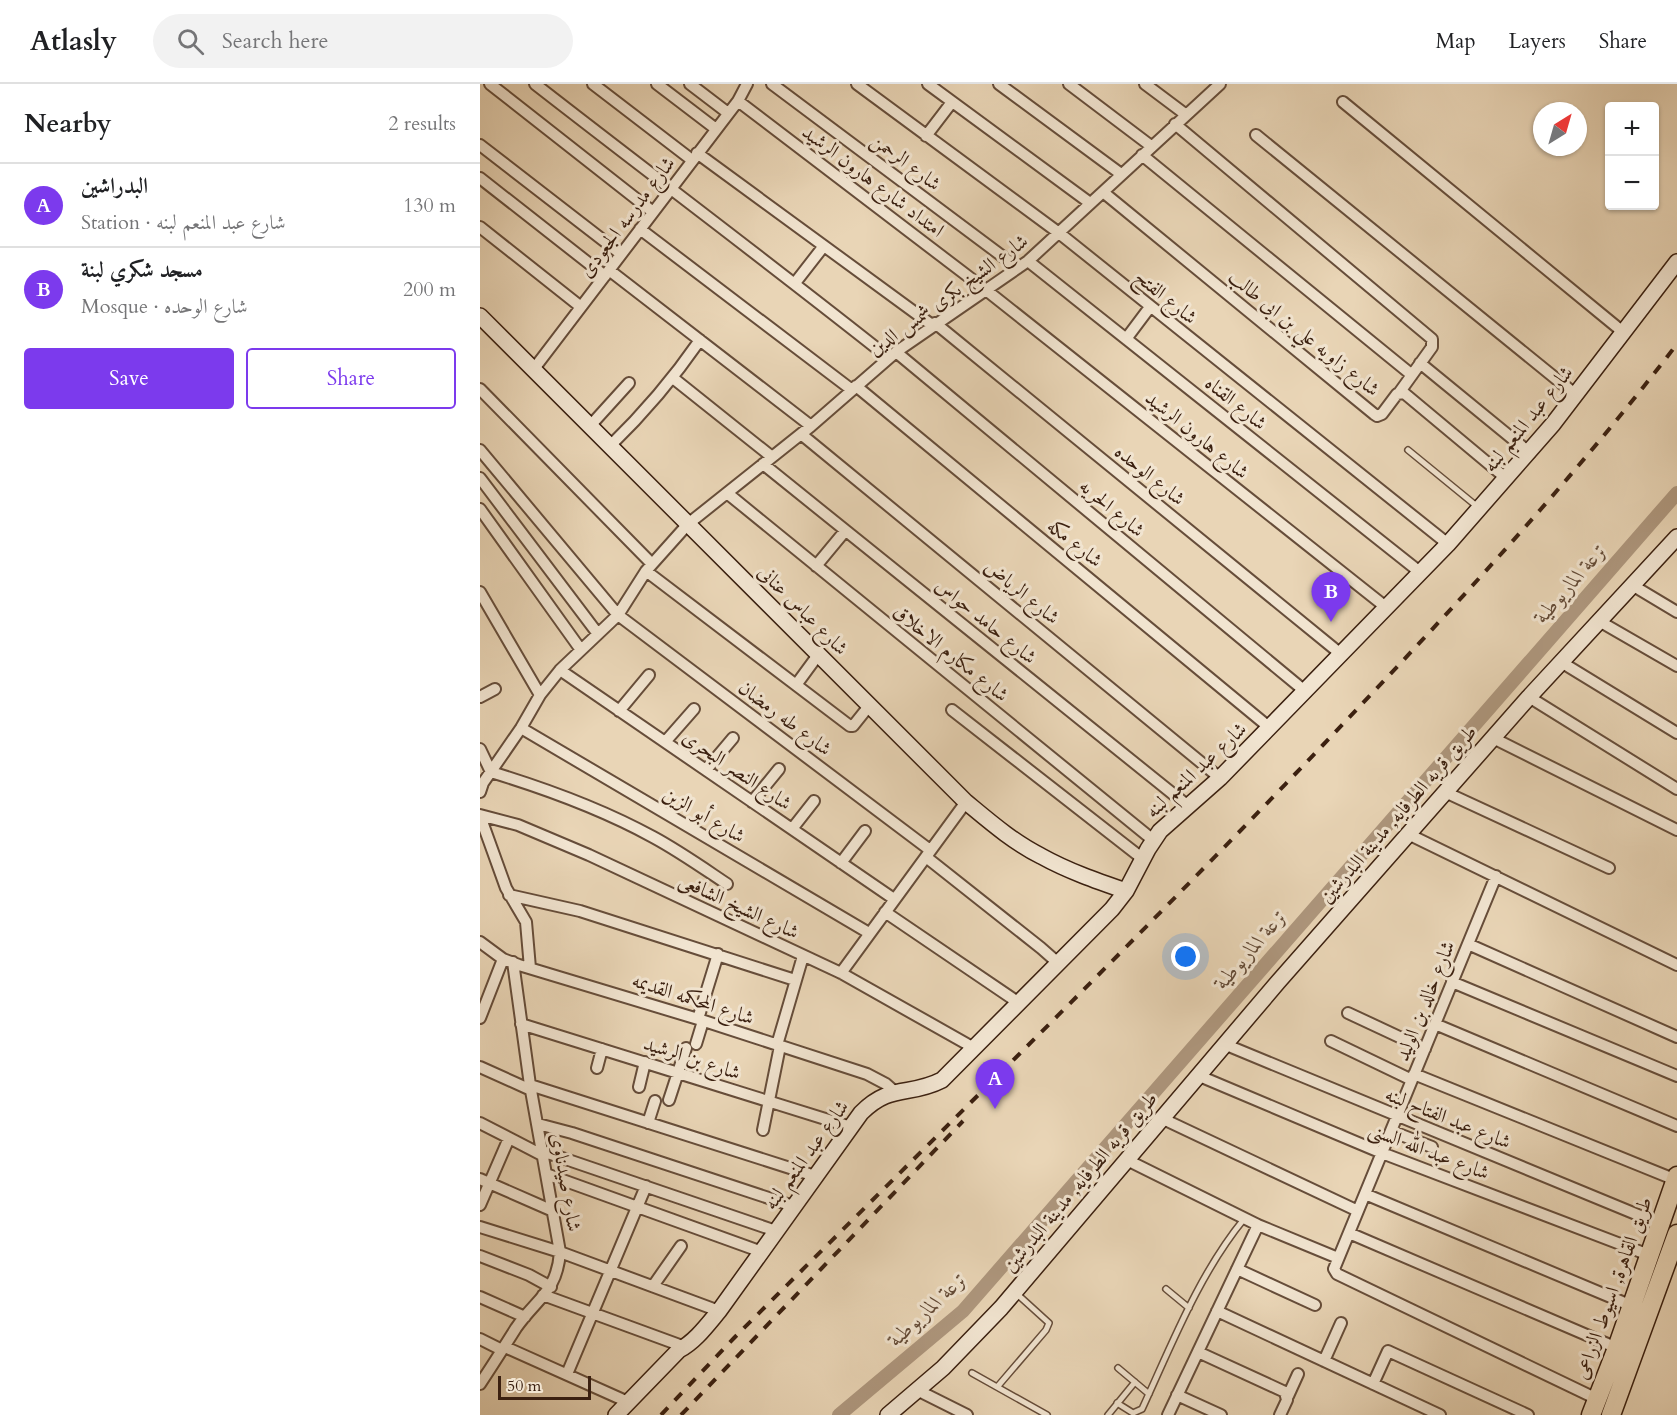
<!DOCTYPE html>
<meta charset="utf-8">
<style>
body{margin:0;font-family:Cardo,Amiri,serif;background:#f2f2f2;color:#202124}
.controls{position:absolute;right:18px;top:18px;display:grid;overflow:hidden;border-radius:6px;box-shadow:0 2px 4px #0004}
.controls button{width:54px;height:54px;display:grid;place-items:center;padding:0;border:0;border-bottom:2px solid #e0e0e0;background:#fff;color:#202124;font:30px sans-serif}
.compass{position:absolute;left:1053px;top:18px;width:54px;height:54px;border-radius:50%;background:#fff;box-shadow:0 2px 4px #0004;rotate:37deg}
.scale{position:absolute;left:18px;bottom:15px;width:93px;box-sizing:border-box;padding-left:6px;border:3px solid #3b2010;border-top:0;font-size:16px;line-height:21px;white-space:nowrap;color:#3b2010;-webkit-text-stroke:4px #f1e4d0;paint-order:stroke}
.you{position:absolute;left:706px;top:873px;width:21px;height:21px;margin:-15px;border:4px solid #fff;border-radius:50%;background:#1a73e8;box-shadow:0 0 0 9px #1a73e833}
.badge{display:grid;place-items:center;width:39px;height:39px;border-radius:50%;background:#7c3aed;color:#fff;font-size:20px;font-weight:700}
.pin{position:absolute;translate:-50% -50px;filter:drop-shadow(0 2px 3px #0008)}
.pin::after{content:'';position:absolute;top:32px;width:21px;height:18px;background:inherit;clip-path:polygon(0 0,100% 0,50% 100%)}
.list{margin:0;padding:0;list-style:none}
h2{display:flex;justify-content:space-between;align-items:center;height:78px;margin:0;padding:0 24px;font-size:26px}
h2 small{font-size:20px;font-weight:400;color:#757577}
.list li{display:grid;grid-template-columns:39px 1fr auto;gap:18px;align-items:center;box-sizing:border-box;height:84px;padding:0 24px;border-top:2px solid #e0e0e0}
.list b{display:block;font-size:22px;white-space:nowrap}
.list p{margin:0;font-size:20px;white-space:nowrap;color:#757577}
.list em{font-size:20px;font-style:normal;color:#757577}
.actions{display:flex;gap:12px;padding:18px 24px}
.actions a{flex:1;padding:14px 0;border:2px solid #7c3aed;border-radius:6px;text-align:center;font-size:21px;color:#7c3aed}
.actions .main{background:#7c3aed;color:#fff}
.icon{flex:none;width:33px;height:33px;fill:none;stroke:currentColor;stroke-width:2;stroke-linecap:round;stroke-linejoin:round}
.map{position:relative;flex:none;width:1197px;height:1331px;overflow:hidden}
header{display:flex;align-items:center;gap:36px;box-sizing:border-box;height:84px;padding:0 30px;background:#fff;border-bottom:2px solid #e0e0e0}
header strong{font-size:28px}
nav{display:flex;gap:33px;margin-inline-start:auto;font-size:21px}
.search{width:420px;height:54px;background:#f2f2f2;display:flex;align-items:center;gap:15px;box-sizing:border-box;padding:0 21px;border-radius:33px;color:#757577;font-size:22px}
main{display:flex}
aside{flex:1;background:#fff}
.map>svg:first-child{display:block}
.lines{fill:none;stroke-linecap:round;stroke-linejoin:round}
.canal{stroke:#ae977e;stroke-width:14}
.lane-casing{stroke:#664d3a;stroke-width:8}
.street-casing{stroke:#664d3a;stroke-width:14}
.secondary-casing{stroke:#3b2010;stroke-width:18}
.highway-casing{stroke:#3b2010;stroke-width:21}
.lane{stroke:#f1e4d0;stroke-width:5}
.street{stroke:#f1e4d0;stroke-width:10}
.secondary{stroke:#f1e4d0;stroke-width:15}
.highway{stroke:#e9d5b6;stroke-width:18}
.rail{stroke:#3b2010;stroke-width:4;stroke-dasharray:10 10;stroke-linecap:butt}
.labels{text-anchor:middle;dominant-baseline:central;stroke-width:6;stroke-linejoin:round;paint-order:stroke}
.street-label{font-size:20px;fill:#3b2010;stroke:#f1e4d0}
.water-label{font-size:21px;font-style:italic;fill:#634a36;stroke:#f1e4d0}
</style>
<header>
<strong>Atlasly</strong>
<div class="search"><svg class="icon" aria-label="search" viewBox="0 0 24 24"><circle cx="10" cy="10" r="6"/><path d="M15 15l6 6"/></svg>Search here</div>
<nav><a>Map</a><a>Layers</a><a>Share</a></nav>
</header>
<main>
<aside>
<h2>Nearby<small>2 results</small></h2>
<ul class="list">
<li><span class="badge">A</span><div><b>البدراشين</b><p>Station · شارع عبد المنعم لبنه</p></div><em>130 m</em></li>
<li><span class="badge">B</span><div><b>مسجد شكري لبنة</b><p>Mosque · شارع الوحده</p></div><em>200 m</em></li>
</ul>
<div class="actions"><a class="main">Save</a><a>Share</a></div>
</aside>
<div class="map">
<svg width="1197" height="1331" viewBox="0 0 1197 1331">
<rect width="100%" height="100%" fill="#e9d5b6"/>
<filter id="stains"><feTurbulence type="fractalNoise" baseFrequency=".00333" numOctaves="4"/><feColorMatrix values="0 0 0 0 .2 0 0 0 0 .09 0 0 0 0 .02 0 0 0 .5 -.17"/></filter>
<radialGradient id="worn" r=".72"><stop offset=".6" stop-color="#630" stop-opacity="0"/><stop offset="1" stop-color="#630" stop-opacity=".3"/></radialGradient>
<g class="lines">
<path class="canal" d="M359,1331L483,1227L1197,409"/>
<g class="lane-casing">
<path id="lane" d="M928,366L999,424
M686,1205L709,1224
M638,1284L669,1310
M492,1289L567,1331
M518,1302L566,1246L569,1239L536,1209
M637,1319L653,1329L662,1325C692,1260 719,1190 764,1135
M628,1331L655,1298"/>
</g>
<g class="street-casing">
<path id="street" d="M10,0L173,128
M55,0C173,92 292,181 409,274
M113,0L212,76
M177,0L236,45
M210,0L248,29
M292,0L538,184
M377,0L579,149L968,460
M448,0L610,119
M519,0L641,90
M589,0L671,62
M665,0L705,30
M258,17L506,206L907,524
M863,18L1143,248
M695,40L952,255V263L919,309
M776,51L1096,311
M446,52L472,18
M0,61L141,170
M217,69L452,241
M662,71L932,291
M0,94L125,192
M623,108L894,330L897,332L902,330L917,310L924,309L1027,395
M0,143L101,223
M160,145L372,306
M548,177L941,489
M129,186L331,342
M315,199L343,163
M455,239L862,571
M646,255L670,223
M416,268L826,608
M940,279L1050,369
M53,286L258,17L267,0
M193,294L292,373
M376,302L790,644
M0,305L172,480
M110,342L149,299
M321,350L740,694
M130,362C164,329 193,295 220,256
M0,366L138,531L450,766
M283,380L708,722
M0,394L118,550
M247,409L673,756
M0,425L101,566
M336,482L365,447
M166,487L370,642H373L389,622
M1152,501L1197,528
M0,508L60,611
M1119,537L1197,582
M1081,578L1197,649
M80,586L414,815
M316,601L338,571
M0,613L15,605
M1049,613L1197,705
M472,626L663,775
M139,627L169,591
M41,644L389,849
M1013,654L1197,746
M185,658L214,625
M0,665L11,688C67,705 122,725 173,753C199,767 223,784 247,800
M226,686L253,654
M0,708L3,699L41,644L60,611L80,586L138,531L166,487L208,440L331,342L416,268L548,177L740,0
M965,708L1129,784
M272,718L299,685
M0,731L38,741L109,771L361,889L494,964
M0,732L26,804L46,838L50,884
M312,745L334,717
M928,750L1197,881
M446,773L561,864L578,879
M361,779L385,747
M1016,792L854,1185L857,1190L1117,1315
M29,811L100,827L315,896
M405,828L539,919
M0,858L23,875L39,881L218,935L387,990L406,1000L415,1008
M988,860L1197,953
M361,889L486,718
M972,898L1197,992
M868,929L945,965
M0,934L23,875
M218,935L238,870
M41,940L371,1043
M955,940L1197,1042
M851,957L932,996
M216,960L223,937
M744,960L1180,1140
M297,961L323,872
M0,983L51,1006
M117,984L122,965
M934,990L1196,1096
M717,991L902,1069L1169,1171
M50,1001L335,1092
M159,1003L165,978
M189,1016L206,964
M681,1034L878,1127
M0,1039L62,1071
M168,1039L175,1017
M58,1040L92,1049L313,1122
M283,1046L300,962
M911,1047L952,1063
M62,1067L296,1147
M647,1076L778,1141L858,1174
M66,1090L282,1168
M0,1095L73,1127
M885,1110L1152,1222
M0,1121L29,1054
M0,1143L80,1168L239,1227
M869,1149L1137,1264
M0,1172L49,1191L71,1203
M757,1185L835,1221
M173,1202L201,1162
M63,1211L205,1263
M0,1213L45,1233
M737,1227L960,1331
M0,1255L22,1266
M25,1263L148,1318
M718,1268L805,1308L807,1316L800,1331
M844,1277L861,1239
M87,1290L166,1102
M0,1300C12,1282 24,1263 36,1244C57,1214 77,1208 80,1168L50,1001L33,878
M893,1300L908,1267L1048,1331
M439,1307L487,1331
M697,1311L741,1331
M808,1312L818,1290
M688,1331L778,1141"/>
</g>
<g class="secondary-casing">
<path id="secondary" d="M0,232L486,718C509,737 533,758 561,772C588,787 617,797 646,807
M136,1331L199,1266C215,1258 228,1240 239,1227L381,1029C411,999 429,1013 462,996L632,825L646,807L668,765L680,747L740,694L968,460L1073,340L1197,178
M408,1331L463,1284L521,1224L798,898L1049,613L1197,453"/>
</g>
<g class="highway-casing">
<path id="highway" d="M1111,1331L1137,1264L1197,1092
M1131,1331L1197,1150"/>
</g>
<use href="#lane" class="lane"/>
<use href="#street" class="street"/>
<use href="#secondary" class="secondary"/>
<use href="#highway" class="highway"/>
<path class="rail" d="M181,1331L255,1253C451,1057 650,863 842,662C965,533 1088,402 1197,260
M201,1331L483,1037"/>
</g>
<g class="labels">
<g class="street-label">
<text transform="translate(426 78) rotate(37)">شارع الرحمن</text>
<text transform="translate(393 97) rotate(37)">امتداد شارع هارون الرشيد</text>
<text transform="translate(147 133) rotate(-53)">شارع مدرسه الجعودى</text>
<text transform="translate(468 211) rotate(-36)">شارع الشيخ بكرى شمس الدين</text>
<text transform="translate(686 213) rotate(39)">شارع الفتح</text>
<text transform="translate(824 249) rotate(39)">شارع زاويه علي بن ابى طالب</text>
<text transform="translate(756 319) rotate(39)">شارع القناه</text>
<text transform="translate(1048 335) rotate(-51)">شارع عبد المنعم لبنه</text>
<text transform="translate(717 351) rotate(39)">شارع هارون الرشيد</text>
<text transform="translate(670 391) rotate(39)">شارع الوحده</text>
<text transform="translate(632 424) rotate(40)">شارع الحريه</text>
<text transform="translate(595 459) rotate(39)">شارع مكه</text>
<text transform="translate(542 508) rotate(39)">شارع الرياض</text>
<text transform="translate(323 526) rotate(45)">شارع عباس عنانى</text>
<text transform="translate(506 537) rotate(39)">شارع حامد حواس</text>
<text transform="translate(471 569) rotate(39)">شارع مكارم الاخلاق</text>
<text transform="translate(305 634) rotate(37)">شارع طه رمضان</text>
<text transform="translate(257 686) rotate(34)">شارع النصر البحرى</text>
<text transform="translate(716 686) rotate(-43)">شارع عبد المنعم لبنه</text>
<text transform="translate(918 730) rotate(-49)">طريق قريه الطرفايه, مدينة البدرشين</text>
<text transform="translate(224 731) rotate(30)">شارع أبو الزين</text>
<text transform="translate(259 822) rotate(25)">شارع الشيخ الشافعى</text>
<text transform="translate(213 915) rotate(18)">شارع المحكمه القديمه</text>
<text transform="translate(945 917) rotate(-68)">شارع خالد بن الوليد</text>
<text transform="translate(212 974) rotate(18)">شارع بن الرشيد</text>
<text transform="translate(968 1034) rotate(22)">شارع عبد الفتاح لبنه</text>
<text transform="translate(949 1067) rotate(21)">شارع عبد الله السنى</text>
<text transform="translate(326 1071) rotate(-54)">شارع عبد المنعم لبنه</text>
<text transform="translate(86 1098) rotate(80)">شارع صيدناوى</text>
<text transform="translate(600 1098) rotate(-50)">طريق قريه الطرفايه, مدينة البدرشين</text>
<text transform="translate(1133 1204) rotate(-70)">طريق القاهرة, اسيوط الزراعى</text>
</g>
<g class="water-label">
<text transform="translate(1091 499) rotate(-49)">ترعة الماريوطية</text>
<text transform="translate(771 865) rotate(-49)">ترعة الماريوطية</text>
<text transform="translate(448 1225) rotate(-43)">ترعة الماريوطية</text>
</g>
</g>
<rect width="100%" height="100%" filter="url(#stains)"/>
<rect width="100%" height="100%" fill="url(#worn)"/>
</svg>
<div class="controls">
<button>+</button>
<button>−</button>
</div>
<svg class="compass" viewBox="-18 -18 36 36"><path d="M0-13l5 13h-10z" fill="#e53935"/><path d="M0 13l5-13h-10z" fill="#757577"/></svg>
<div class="scale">50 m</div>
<div class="you"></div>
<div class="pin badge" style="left:515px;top:1025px">A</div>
<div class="pin badge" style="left:851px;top:538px">B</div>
</div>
</main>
